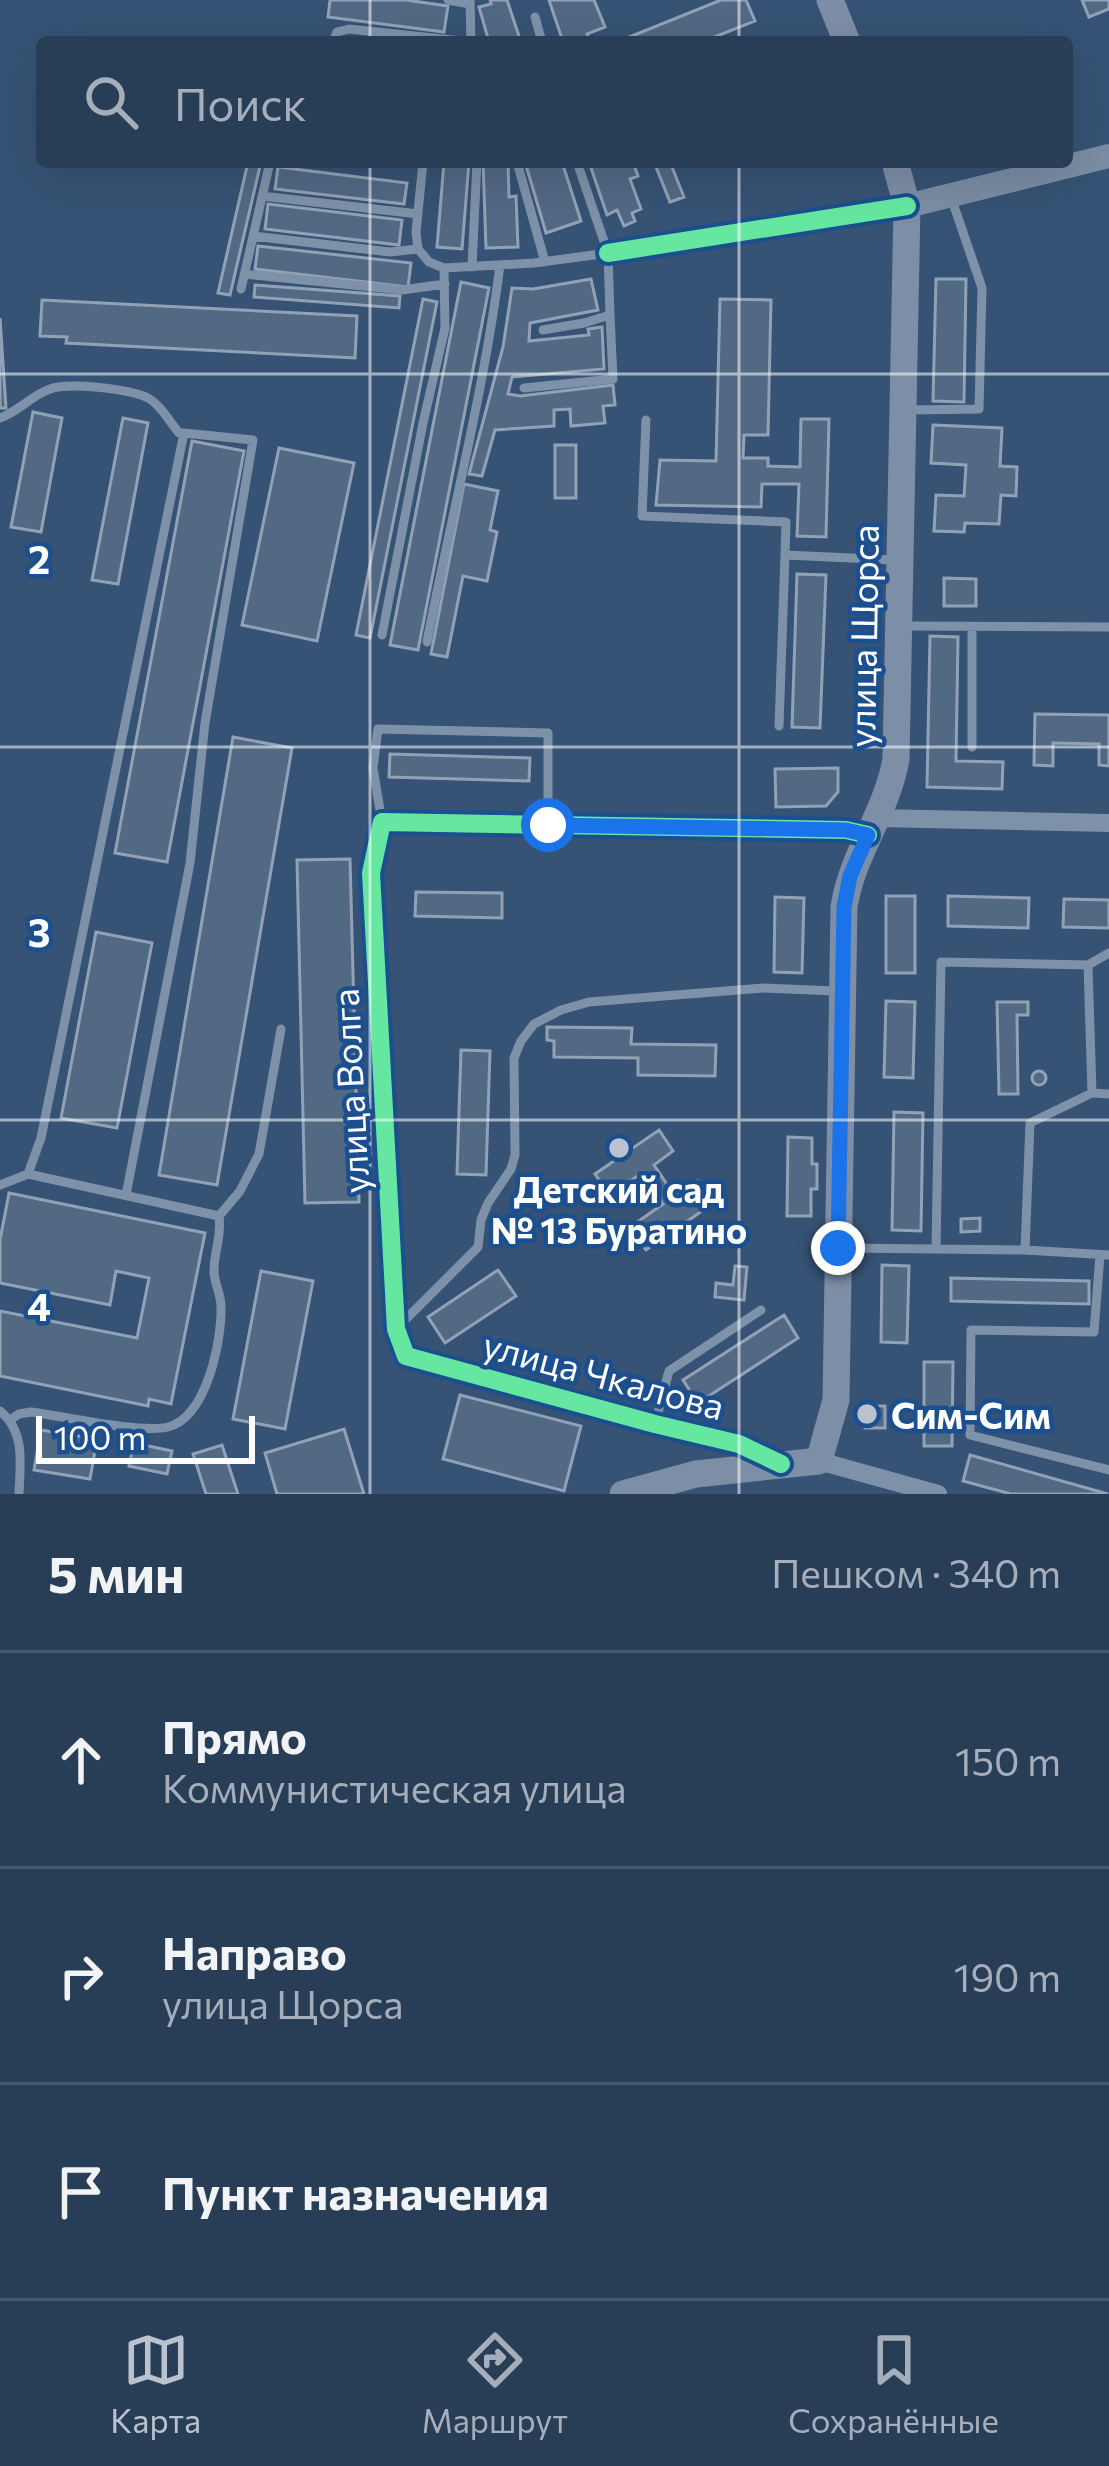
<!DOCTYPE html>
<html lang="ru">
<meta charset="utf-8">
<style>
body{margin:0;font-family:Commissioner,sans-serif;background:#344961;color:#f1f3f6}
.scale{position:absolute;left:36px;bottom:30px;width:219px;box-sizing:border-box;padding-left:12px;border:6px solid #fff;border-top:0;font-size:33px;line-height:42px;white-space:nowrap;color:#fff;-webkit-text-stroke:9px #1b4f8f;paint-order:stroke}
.stop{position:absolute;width:36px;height:36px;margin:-27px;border:9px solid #1a73e8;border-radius:50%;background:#fff}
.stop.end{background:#1a73e8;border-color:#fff;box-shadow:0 3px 12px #0008}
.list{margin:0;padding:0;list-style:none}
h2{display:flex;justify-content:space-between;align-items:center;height:156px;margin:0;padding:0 48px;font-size:51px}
h2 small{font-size:39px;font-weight:400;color:#a5aeba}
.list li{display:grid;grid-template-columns:78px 1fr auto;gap:36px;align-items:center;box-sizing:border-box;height:216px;padding:0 48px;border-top:3px solid #44576d}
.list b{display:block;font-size:45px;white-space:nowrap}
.list p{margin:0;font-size:39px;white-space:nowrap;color:#a5aeba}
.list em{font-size:39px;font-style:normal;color:#a5aeba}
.icon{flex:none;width:66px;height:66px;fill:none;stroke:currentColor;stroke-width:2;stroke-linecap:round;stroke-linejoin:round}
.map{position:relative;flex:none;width:1109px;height:1494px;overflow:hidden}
.search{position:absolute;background:#283e57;box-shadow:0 12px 48px #0002;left:36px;right:36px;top:36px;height:132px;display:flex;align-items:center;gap:30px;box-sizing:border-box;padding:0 42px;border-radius:12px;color:#a5aeba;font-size:45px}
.sheet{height:804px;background:#283e57}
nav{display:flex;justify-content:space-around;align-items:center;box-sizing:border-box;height:168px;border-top:3px solid #44576d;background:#283e57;font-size:33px;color:#a5aeba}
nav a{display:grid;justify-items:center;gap:6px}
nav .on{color:#b9c2ce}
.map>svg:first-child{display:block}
.building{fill:#526984;stroke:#92a2b6;stroke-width:3}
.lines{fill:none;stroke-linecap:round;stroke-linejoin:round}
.service{stroke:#7d92a8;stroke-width:9}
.minor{stroke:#7d92a8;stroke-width:18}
.secondary{stroke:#798da4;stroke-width:24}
.primary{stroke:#7d8ea7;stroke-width:27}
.cycleway-casing{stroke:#1b4f8f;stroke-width:26}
.cycleway{stroke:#66e7a1;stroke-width:18}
.route{stroke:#1a73e8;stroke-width:15}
.grid{fill:none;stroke:#fff;stroke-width:3;stroke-opacity:0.55}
.poi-dot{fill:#b9c2ce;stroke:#1b4f8f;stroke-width:4.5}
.labels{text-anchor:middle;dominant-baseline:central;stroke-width:9;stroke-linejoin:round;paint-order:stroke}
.street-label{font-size:36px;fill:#fff;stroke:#1b4f8f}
.poi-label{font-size:36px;font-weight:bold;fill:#fff;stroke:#1b4f8f}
.grid-label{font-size:39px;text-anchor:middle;font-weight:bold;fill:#fff;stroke:#1b4f8f;stroke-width:9;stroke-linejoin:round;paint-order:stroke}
</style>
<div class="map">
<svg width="1109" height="1494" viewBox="0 0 1109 1494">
<rect width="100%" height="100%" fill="#365274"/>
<path class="building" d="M330,0H406L448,6L444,32L328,17Z
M490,0H507L521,42H489L479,7L491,4Z
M549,0H594L605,27L587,34L590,42H563Z
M721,0H746L755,21L702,42H617Z
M1082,0H1109V9L1089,17Z
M248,162H261L230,295L218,293Z
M444,162H469L462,249L437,247Z
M483,162H508L509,197L516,196L518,247L486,248Z
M525,162H562L581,221L546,233Z
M589,162H633L638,176L630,179L641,209L632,213L635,221L624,226L617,210L607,215Z
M654,162H670L684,197L670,202Z
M278,167L407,183L404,204L275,189Z
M268,204L402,220L399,245L265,229Z
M258,246L411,263L408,287L255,269Z
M591,279L598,310L530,323L529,341L589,335L588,329L602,327L604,369L512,377L508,394L520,396L613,385L615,405L603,406L605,423L571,426L570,409L554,410V426L495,430L482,476L469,474L503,347L512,288L533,289Z
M936,279H966L964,402L933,401Z
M461,282L489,288L418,650L390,645Z
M255,285L400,296L399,308L254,297Z
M423,299L437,302L370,638L356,635Z
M720,299L771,300L768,435H744L743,458H768V466L800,467L801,419H829L826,537L797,536L799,484H762L761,507L656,505L660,460L716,461Z
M42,300L357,316L355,358L66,343L67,337L40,336Z
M0,318L6,408H0Z
M33,412L62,418L41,532L11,527Z
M123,418L148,423L118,584L92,580Z
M933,425L1002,428L1000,466L1017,467L1016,496L1001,495L999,524L965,523L964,532L934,531L936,495L964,496L966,465L931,463Z
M192,441L244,451L167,862L115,853Z
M555,445H576V498H555Z
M279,448L354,463L317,641L242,625Z
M464,484L498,491L490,530L497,532L487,581L463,576L447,657L431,654Z
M797,574L826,575L820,728L792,727Z
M944,578L976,579V606H944Z
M930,636L958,637L956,761L1003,762L1002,789L927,787Z
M1035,714L1109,715V766L1099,765V744L1053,743V766L1034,765Z
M233,737L292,748L217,1185L159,1175Z
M390,754L530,758L529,781L389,777Z
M838,768V792L826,806L776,807L775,769Z
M350,859L359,1202L305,1203L297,860Z
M416,892L502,893V918L415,916Z
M886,896H915V973H886Z
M948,896L1029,898L1028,928L948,926Z
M775,897L804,898L802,973L774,972Z
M1064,899L1109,900V928L1063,927Z
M96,932L152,943L117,1128L61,1118Z
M886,1001L915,1002L913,1078L884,1077Z
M997,1002H1028V1015H1017L1018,1094H999Z
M547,1027L632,1028L631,1044L716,1045L715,1076L638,1075V1058L554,1057V1041L547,1040Z
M461,1050L490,1051L486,1175L457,1174Z
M1032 1078a7 7 0 1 1 14 0a7 7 0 1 1-14 0Z
M894,1112L923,1113L921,1231L892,1230Z
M659,1130L673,1151L654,1165L675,1196L697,1181L712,1204L646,1250L630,1227L663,1204L642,1173L609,1195L595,1174Z
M788,1137L812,1138V1164H817V1189H811V1216H787Z
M9,1193L205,1233L171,1404L149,1399L148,1406L0,1376V1311L137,1338L149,1278L116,1271L110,1305L0,1283V1240Z
M980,1218V1231L961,1232V1219Z
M882,1265L909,1266L907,1343L881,1342Z
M735,1266L747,1267L744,1300L715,1297L716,1283L733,1285Z
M498,1270L516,1296L445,1343L428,1317Z
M261,1271L313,1281L285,1429L233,1419Z
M951,1278L1089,1281V1304L951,1301Z
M784,1315L798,1338L698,1403L683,1380Z
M924,1362H953L952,1446H924Z
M460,1395L581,1426L564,1491L443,1459Z
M865,1406H885V1428H865Z
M344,1429L364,1494H277L265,1453Z
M41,1430L97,1439L90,1479L34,1470Z
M134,1443L172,1451L167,1474L129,1466Z
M222,1445L238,1494H206L193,1454Z
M970,1455L1108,1494H1011L963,1481Z"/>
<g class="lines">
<path class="service" d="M448,0L470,4
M470,0L471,42
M535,17L542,42
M333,42L337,32L349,29L471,42
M423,162L416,232L418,249L429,262L444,268L534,263L608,253
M517,162L545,262
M262,196L418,214
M253,236L390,252L418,249
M472,267L477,162
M244,274L402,290L445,284
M241,289L270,162
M543,330L584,323L610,315L608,253L577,162
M524,388L613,379L610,315
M910,410L979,409L982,288L952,200
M0,418C18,412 32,395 50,389C69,382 127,389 146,397C159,403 170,422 179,433H184L41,1138L28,1174L0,1185
M646,420L642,516L786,522L785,555L895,560
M904,626L1109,627
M382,635L423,423L445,328L444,268
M427,642C451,516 484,392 500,265
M779,726L785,555
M972,747V627
M382,822L373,768L378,729L548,733V825
M1109,953L1088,965L1092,1093L1109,1094
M1092,1093L1030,1123L1025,1250L1109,1255
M126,1195L190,863L205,723L253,440L184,433
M219,1216L240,1191L259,1154L281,1029
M840,1248L936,1249
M1025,1250L936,1249L941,962L1088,965
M1100,1255L1094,1332L971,1330L970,1435L1109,1470
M396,1329L478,1247L481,1220L488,1203L511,1169L515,1155L514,1058L521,1041L534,1024L561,1010L589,1002L763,988L836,991
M0,1411C26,1432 20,1464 19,1494
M10,1420L19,1414L31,1412C63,1416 140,1434 168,1427C207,1417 222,1340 221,1306C221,1294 214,1283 214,1271C214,1251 222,1236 219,1216L28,1174
M655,1424L669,1371L761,1310"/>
<path class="minor" d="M608,253L907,206
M878,818L1109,823
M819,1461L938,1494
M781,1464L739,1444L655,1424L406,1356L396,1329L371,873L382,822L846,830L868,835"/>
<path class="secondary" d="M907,206L1109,156"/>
<path class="primary" d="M830,0L847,42
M623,1494L696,1474L819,1461L836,1400L844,907C852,854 887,812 896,759L907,206L895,162"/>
<g class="cycleway-casing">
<path id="cycleway" d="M608,253L907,206
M781,1464L739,1444L655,1424L406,1356L396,1329L371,873L382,822L846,830L868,835"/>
</g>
<use href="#cycleway" class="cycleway"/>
</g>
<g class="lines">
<path class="route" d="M548,825L846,830L868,835L850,876L844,907L838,1248"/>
</g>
<path class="grid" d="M370,0V42M739,0V42M370,162V1494M739,162V1494M0,374H1109M0,747H1109M0,1120H1109"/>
<g class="poi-dot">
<circle cx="619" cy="1148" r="12"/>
<circle cx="867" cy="1414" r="12"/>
</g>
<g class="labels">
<g class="street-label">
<text transform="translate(862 636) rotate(-89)">улица Щорса</text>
<text transform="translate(349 1091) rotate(-93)">улица Волга</text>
<text transform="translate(604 1374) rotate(15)">улица Чкалова</text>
</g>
<g class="poi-label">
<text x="619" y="1188">Детский сад<tspan x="619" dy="41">№ 13 Буратино</tspan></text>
<text x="891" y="1414" text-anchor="start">Сим-Сим</text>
</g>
</g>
<g class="grid-label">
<text x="39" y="574">2</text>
<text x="39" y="947">3</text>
<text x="39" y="1321">4</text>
</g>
</svg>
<div class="scale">100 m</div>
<div class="stop" style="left:548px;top:825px"></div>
<div class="stop end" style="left:838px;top:1248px"></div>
<div class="search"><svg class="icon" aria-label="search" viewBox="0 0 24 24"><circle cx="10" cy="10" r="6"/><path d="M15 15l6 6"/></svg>Поиск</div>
</div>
<section class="sheet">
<h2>5 мин<small>Пешком · 340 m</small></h2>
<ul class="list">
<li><svg class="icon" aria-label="ahead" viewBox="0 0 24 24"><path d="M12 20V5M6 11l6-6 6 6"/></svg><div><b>Прямо</b><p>Коммунистическая улица</p></div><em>150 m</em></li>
<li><svg class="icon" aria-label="right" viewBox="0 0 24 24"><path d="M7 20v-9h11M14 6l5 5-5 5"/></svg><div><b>Направо</b><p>улица Щорса</p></div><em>190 m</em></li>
<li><svg class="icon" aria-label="arrive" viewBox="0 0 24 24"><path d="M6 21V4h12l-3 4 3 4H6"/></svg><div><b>Пункт назначения</b></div></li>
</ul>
</section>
<nav>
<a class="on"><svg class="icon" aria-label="map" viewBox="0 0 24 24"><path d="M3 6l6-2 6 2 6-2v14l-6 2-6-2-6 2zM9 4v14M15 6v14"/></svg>Карта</a>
<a><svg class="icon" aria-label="directions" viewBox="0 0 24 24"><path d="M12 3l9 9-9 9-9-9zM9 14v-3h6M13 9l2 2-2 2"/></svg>Маршрут</a>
<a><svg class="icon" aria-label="saved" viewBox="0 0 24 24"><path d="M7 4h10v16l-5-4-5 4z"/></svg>Сохранённые</a>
</nav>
